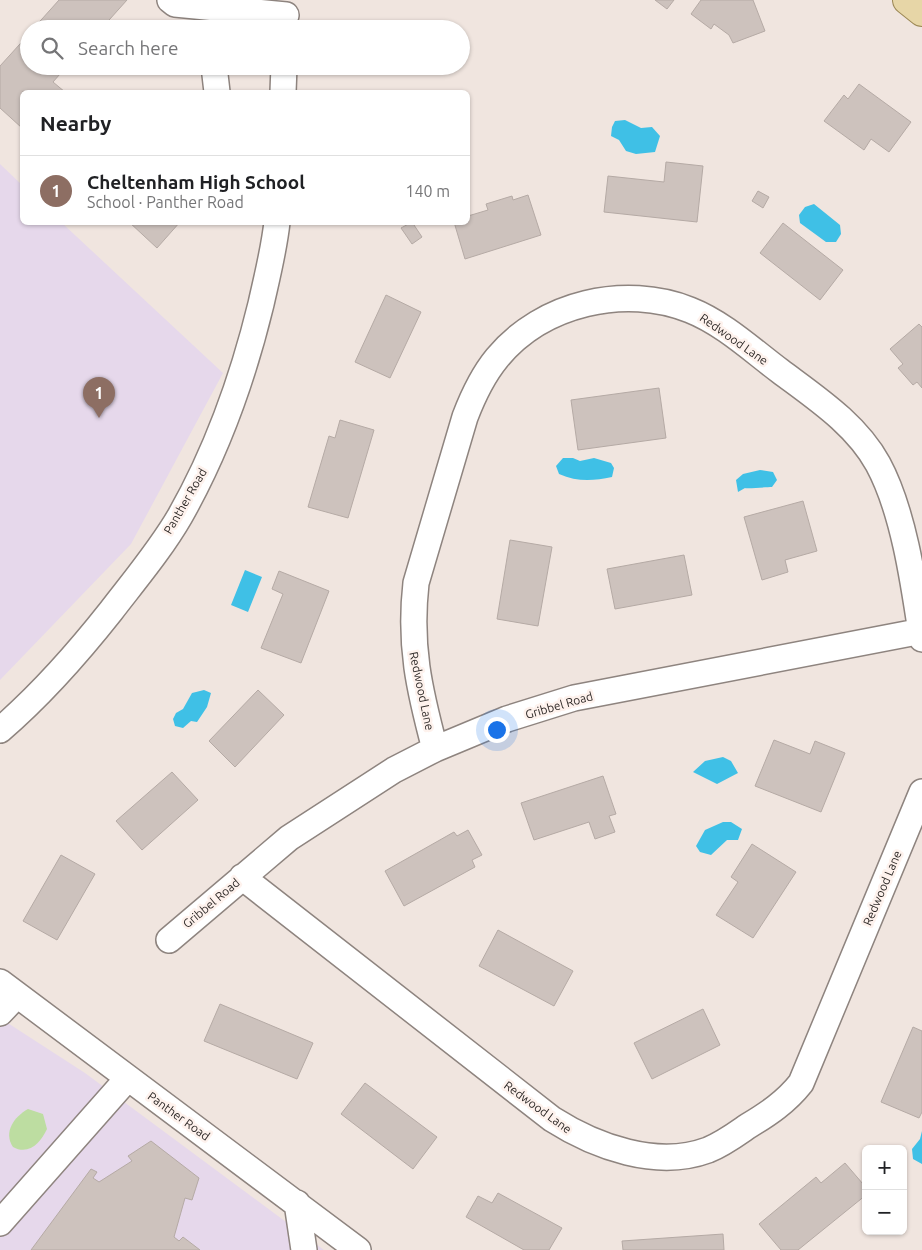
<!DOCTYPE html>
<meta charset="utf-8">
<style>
body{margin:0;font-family:Ubuntu,sans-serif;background:#f6f6f6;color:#202124}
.controls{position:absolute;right:15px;bottom:15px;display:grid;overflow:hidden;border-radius:8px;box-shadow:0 1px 4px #0004}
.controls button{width:45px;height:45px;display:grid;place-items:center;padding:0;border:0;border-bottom:1px solid #e0e0e0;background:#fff;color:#202124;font:25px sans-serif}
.you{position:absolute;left:496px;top:729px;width:18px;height:18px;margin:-12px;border:4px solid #fff;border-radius:50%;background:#1a73e8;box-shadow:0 0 0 8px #1a73e833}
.badge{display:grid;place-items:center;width:32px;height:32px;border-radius:50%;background:#387409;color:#fff;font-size:16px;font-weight:700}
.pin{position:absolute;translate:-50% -41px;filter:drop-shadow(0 1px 2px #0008)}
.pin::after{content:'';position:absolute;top:26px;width:18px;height:15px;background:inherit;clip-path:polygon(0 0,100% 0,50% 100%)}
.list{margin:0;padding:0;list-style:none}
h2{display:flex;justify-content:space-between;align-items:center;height:65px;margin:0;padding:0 20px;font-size:21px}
h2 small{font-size:16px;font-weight:400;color:#757577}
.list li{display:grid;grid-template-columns:32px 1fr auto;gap:15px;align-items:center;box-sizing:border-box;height:70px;padding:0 20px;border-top:1px solid #e0e0e0}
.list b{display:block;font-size:19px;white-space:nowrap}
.list p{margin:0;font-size:16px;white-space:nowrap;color:#757577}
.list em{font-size:16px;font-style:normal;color:#757577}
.icon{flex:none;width:28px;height:28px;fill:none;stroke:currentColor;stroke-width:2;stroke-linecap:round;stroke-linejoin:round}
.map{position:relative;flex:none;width:922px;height:1250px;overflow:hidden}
.search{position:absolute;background:#fff;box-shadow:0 1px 4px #0004;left:20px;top:20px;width:450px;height:55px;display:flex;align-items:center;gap:12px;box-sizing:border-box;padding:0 18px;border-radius:28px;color:#757577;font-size:19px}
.panel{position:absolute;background:#fff;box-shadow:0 1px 4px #0004;left:20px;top:90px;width:450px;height:135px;border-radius:8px}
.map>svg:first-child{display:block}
.education{fill:#e6d8eb}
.green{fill:#bddda1}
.water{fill:#3fc0e6}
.building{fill:#cdc2bd;stroke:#b5aaa5}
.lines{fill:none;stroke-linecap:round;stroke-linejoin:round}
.minor-casing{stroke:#8e847f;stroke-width:28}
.major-casing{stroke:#9c8855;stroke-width:30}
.minor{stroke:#fff;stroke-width:25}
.major{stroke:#e7d6a7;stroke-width:28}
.labels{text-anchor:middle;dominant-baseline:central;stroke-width:5;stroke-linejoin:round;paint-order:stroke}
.street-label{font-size:12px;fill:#2f2a28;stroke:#fef2ed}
</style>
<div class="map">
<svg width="922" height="1250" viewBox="0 0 922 1250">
<rect width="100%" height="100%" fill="#f0e5df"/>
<path class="education" d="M0,164L22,185V222L62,223L223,373L131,544L0,680Z
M0,1018L85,1073L324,1250H0Z"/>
<path class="green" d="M28,1109L43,1114L47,1129C41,1142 29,1156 13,1147C3,1132 14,1117 28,1109Z"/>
<path class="water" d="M625,120L641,128L652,127L660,136L655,152L636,154L626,151L619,140L611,136L612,127L615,121Z
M814,204L840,225L841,234L836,242H826L800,223L799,215L805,207Z
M563,458H573L580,461L594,458L611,463L614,468L612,477C593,481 577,482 559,474L556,466Z
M760,470L773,472L777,480L772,487C767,487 748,489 745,488L738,492L736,480L743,474Z
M245,570L262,577L248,612L231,605Z
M204,690L211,693L207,707L197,722L191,721L183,728L175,726L173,719L176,713L183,709L192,693Z
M723,757L731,761L738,773L717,784L693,772L705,761Z
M723,822H731L742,829L738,840H727L711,855L700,852L696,846L705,830Z
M922,1131V1164L913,1159L912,1149L920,1139Z"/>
<path class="building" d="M59,0H127L101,29H33Z
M655,0H674L667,9Z
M701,0H753L765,31L733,43L729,35L714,24L711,29L691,14Z
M29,34V66H67L53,82L65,92H22V128L0,108V66Z
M859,84L911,122L889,152L871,139L864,150L824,121L844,95L848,99Z
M666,162L703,166L697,222L604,212L608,176L664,182Z
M758,191L769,197L763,208L752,201Z
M528,195L541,235L465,259L454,222H468V216L488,210L486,204L512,196L513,200Z
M129,222H180L157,248Z
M412,222L422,237L412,244L401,228Z
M783,223L843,270L820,300L760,253Z
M386,295L421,312L390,378L355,362Z
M919,324L922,327V388L917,382L913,385L898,368L903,364L890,349Z
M659,388L666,438L578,450L571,400Z
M340,420L374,430L348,518L308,507L329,436L335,438Z
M803,501L817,551L785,560L788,572L762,580L744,517Z
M510,540L552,547L538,626L497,619Z
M684,555L692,595L615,609L607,569Z
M279,571L329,591L301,663L261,648L283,594L272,589Z
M258,690L284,715L235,767L209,741Z
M774,740L810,754L815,741L845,753L821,812L755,786Z
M172,772L198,800L142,850L116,821Z
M603,776L616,814L609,816L615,832L595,839L589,822L534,840L521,803Z
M468,830L482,855L472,860L475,867L404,906L385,871L454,832L457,836Z
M752,844L796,872L753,938L716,915L738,882L731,877Z
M61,855L95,874L57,940L23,921Z
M498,930L573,971L554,1006L479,966Z
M220,1004L313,1043L297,1079L204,1041Z
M703,1009L720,1045L652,1079L634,1043Z
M913,1027L922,1031V1112L919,1118L881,1102Z
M365,1083L437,1137L413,1169L341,1114Z
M151,1141L199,1178L192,1200L185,1198L174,1237L179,1241L183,1237L200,1250H31L91,1169L97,1172L93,1178L99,1182L132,1161L128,1156Z
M845,1163L863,1184L866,1182V1195L798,1250H781L759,1224L816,1177L821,1183Z
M498,1193L562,1228L549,1250H524L466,1217L478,1196L492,1203Z
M723,1234L724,1250H623L622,1241Z"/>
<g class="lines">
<g class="minor-casing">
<path id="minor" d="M170,0L175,4L286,15
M214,66L217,92
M283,92L284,66
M0,730C42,694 77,654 111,611C134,581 161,549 180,516C218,449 243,378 261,304C267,277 274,250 277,222
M435,749C419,689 409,645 416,583L465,417C473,396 483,375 497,358C542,303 625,284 690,310C723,323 752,350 780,371C816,398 856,424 878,464C904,512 914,585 922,639
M242,877L552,1119C596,1147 657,1169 708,1150C723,1144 735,1135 748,1126C768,1114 786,1102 801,1083L922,792
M169,940L289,838L394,770L435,749L507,719L574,698L922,631
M0,982L358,1250
M0,1013L16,996
M297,1203L304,1250
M0,1223L128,1078"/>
</g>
<g class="major-casing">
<path id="major" d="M907,0L922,12"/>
</g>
<use href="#minor" class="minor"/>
<use href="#major" class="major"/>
</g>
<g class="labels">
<g class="street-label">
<text transform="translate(734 339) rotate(35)">Redwood Lane</text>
<text transform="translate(185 501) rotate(-60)">Panther Road</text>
<text transform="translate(422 691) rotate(78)">Redwood Lane</text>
<text transform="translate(559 705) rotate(-16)">Gribbel Road</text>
<text transform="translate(882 888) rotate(-67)">Redwood Lane</text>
<text transform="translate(211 903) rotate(-40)">Gribbel Road</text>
<text transform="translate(538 1107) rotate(36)">Redwood Lane</text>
<text transform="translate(179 1116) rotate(36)">Panther Road</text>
</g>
</g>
</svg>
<div class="controls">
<button>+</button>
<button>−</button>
</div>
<div class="you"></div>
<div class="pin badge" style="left:99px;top:418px;background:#8d6e63">1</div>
<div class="search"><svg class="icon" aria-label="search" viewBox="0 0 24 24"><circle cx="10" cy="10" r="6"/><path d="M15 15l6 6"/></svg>Search here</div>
<section class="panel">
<h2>Nearby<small></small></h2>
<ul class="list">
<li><span class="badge" style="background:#8d6e63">1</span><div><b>Cheltenham High School</b><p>School · Panther Road</p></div><em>140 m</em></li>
</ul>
</section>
</div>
